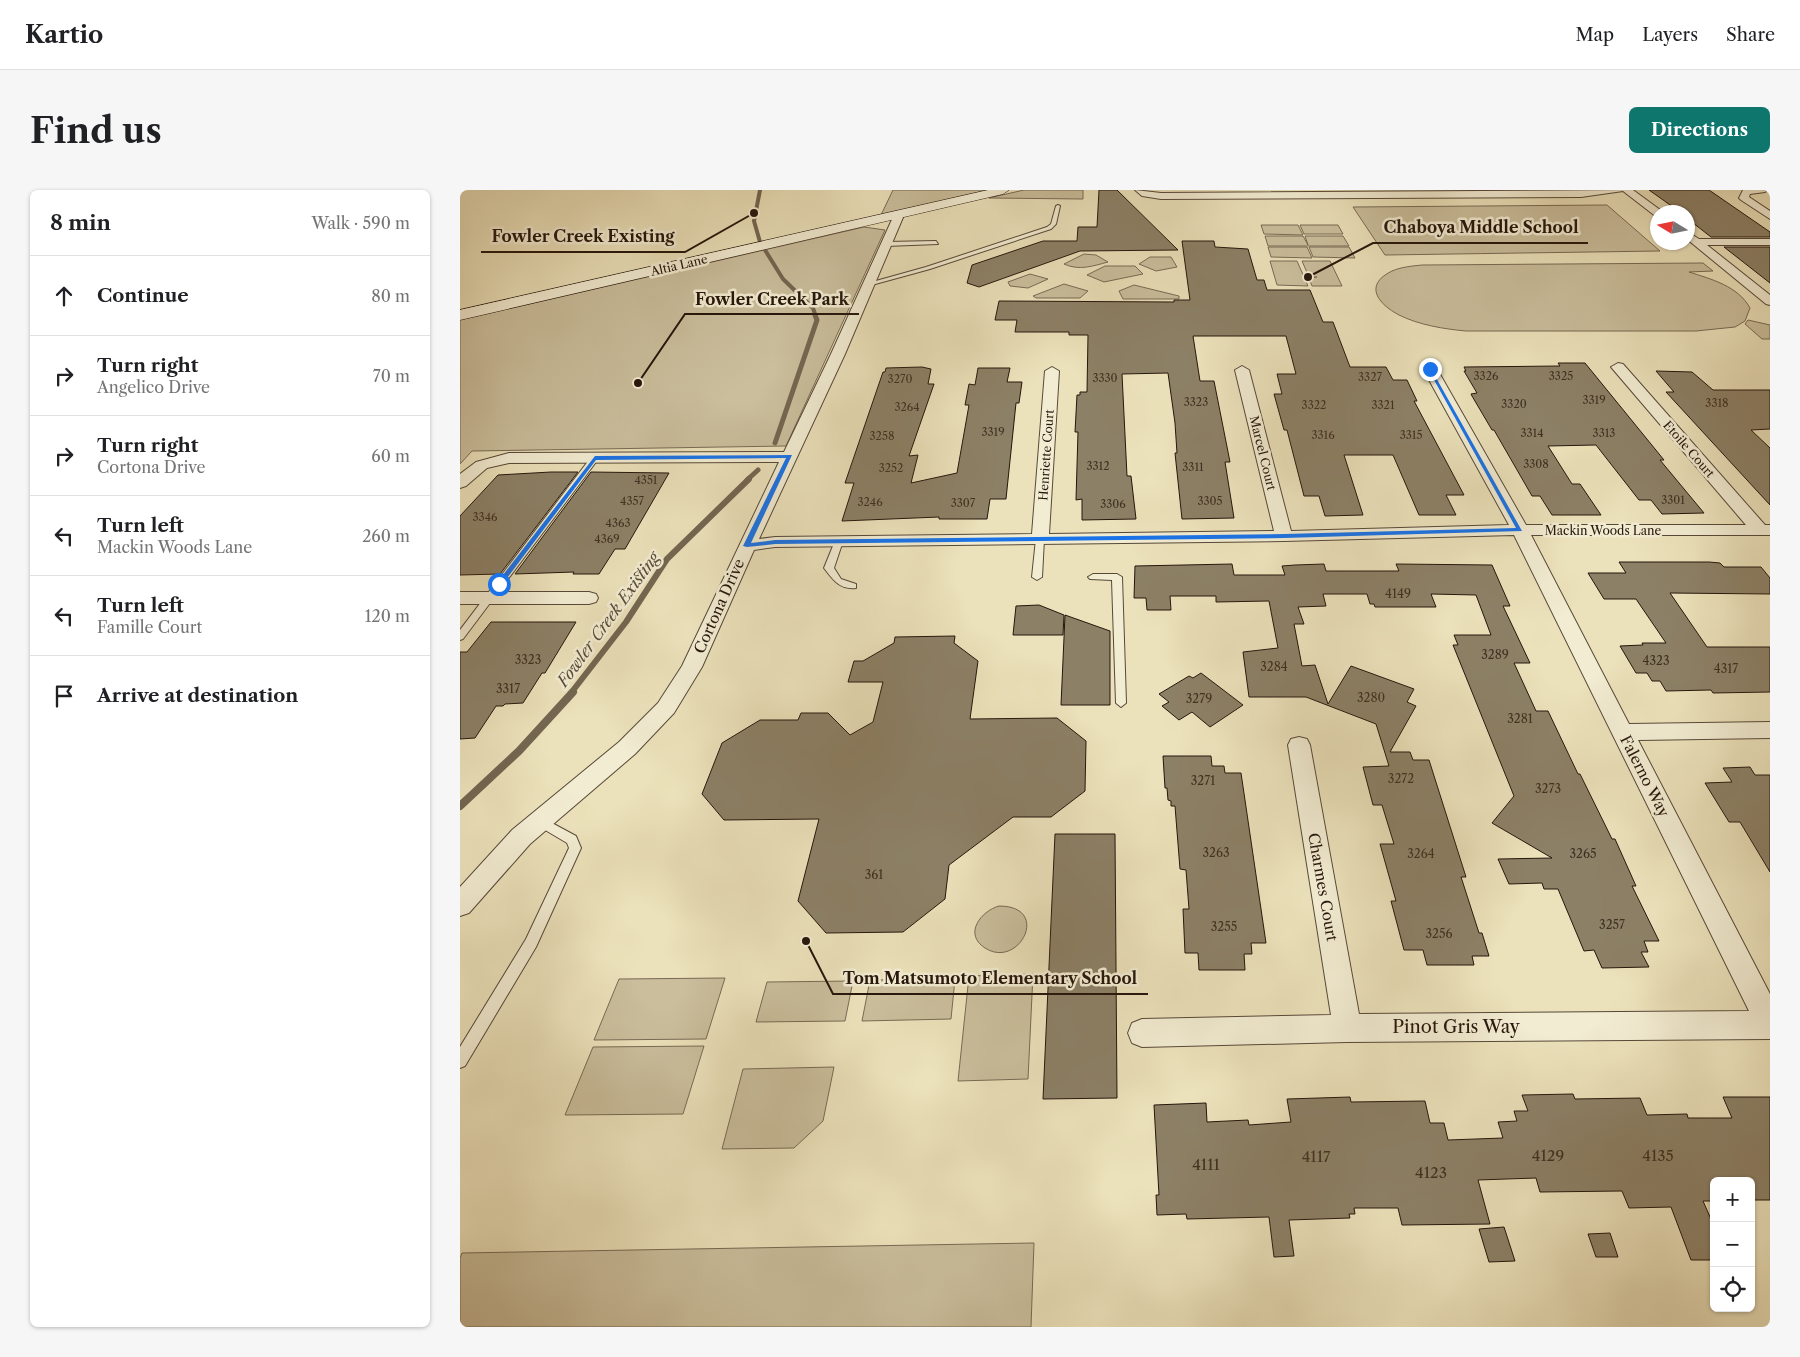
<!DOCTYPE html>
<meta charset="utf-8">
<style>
body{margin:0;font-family:"Libre Caslon Text",serif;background:#f6f6f6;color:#202124}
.controls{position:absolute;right:15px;bottom:15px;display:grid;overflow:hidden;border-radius:8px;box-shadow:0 1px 4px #0004}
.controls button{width:45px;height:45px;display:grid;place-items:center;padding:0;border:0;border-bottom:1px solid #e0e0e0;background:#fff;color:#202124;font:25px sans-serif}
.compass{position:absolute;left:1190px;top:15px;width:45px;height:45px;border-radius:50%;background:#fff;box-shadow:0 1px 4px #0004;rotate:280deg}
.stop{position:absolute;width:15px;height:15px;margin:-11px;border:4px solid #1a73e8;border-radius:50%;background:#fff}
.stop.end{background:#1a73e8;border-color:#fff;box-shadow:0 1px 5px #0008}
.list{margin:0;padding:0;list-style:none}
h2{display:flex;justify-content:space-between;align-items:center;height:65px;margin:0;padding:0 20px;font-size:21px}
h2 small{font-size:16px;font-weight:400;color:#757577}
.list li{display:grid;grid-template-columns:32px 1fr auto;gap:15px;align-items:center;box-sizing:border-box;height:80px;padding:0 20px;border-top:1px solid #e0e0e0}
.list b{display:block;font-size:19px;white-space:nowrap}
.list p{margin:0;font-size:16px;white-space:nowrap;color:#757577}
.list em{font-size:16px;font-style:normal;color:#757577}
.icon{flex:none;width:28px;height:28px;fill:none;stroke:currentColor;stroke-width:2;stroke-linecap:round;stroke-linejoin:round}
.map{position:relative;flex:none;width:1310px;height:1137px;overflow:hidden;border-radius:8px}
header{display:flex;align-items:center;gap:30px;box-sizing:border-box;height:70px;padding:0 25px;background:#fff;border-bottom:1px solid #e0e0e0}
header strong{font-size:24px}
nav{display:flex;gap:28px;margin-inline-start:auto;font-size:18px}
.intro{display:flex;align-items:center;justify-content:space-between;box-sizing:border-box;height:120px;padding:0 30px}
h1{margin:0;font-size:35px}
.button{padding:12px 22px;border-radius:8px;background:#0f766e;color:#fff;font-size:18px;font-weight:700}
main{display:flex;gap:30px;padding:0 30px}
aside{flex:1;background:#fff;border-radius:8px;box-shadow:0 1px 4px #0004}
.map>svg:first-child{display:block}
.green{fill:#cabe9c;stroke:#786a54}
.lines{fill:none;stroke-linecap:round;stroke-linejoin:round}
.stream-far3{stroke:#746651;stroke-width:4}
.stream-far2{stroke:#746651;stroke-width:5}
.stream-far1{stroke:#746651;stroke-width:6}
.stream{stroke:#746651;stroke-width:8}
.building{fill:#8c8066;stroke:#26160c}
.lane-casing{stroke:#574938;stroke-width:2}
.street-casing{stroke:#574938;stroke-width:2}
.secondary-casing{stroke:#26160c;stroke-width:1}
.lane{fill:#f2ecd2;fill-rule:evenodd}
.street{fill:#f2ecd2;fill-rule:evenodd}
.secondary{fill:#f2ecd2;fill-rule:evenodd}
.route{fill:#1a73e8}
.labels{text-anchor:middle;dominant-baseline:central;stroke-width:5;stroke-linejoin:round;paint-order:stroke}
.far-number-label{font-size:11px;fill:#403022}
.far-street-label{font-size:12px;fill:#26160c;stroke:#f2ecd2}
.number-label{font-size:12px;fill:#403022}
.street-label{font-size:15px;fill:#26160c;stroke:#f2ecd2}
.near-number-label{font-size:15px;fill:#403022}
.water-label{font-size:16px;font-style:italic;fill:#5a4c3a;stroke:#f2ecd2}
.near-street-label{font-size:18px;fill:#26160c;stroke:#f2ecd2}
.leader{fill:none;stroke:#26160c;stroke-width:2}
.callout-dot{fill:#26160c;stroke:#f2ecd2;stroke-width:2}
.callout-label{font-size:16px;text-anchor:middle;font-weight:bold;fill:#26160c;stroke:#f2ecd2;stroke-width:5;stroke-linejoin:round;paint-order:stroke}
</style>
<header>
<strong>Kartio</strong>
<nav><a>Map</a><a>Layers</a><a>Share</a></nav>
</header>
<div class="intro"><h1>Find us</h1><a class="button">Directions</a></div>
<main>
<aside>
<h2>8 min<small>Walk · 590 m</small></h2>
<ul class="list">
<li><svg class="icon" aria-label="ahead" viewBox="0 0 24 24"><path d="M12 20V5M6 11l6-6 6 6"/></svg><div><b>Continue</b></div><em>80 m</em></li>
<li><svg class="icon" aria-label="right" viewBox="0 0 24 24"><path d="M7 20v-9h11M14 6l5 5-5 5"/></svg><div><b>Turn right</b><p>Angelico Drive</p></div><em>70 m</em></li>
<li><svg class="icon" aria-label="right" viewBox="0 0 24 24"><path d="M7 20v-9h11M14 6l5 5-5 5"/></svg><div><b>Turn right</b><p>Cortona Drive</p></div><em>60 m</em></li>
<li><svg class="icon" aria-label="left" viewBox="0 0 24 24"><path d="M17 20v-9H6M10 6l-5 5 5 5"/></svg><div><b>Turn left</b><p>Mackin Woods Lane</p></div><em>260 m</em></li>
<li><svg class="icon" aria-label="left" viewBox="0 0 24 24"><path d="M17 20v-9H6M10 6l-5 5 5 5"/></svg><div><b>Turn left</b><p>Famille Court</p></div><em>120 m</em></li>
<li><svg class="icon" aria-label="arrive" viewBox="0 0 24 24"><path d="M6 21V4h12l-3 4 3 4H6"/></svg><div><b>Arrive at destination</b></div></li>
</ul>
</aside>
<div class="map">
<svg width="1310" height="1137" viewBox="0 0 1310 1137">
<rect width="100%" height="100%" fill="#ebe1ba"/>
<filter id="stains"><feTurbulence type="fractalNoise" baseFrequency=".004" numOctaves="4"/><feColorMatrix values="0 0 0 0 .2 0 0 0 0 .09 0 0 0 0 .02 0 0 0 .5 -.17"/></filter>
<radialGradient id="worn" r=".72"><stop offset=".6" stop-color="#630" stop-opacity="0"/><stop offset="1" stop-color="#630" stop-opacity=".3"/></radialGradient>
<path class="green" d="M433,0H530L421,25Z
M564,0H623V9L529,8Z
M1147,15L1200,61L925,65L893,17Z
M801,35H838L843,45L804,44Z
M840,35H878L883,44H844Z
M404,37L425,40L326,256L12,261L0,274V130Z
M805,46H843L848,55L845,46H883L889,56H808Z
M808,57H847L852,68L811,67Z
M849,57H889L895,68L853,67Z
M624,64L636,65L648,72C633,76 619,81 604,74Z
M690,67H711L717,77L696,81L679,74Z
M810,71H837L848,96L817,95Z
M842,71H870L882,96H852L849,88L857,87H849Z
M1243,73L1253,81L1229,82C1251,89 1278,96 1290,118L1285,131L1275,137L1236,141H1006C984,139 959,135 939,125C918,114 903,95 932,81C941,77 952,76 962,75Z
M645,76H675L683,84L644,92L627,85Z
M570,84L588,89L568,98L550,96L548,92Z
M604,94L628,101L620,108H576L573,106Z
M674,95L719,106V109H663L659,101Z
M1288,130L1310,135V149H1302L1285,134Z
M539,716C592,716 559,780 525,758C503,744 521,721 539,716Z
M573,784L568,889L498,891L509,786Z
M265,788L246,849L134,850L159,789Z
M495,789L491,829L402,831L410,790Z
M393,791L385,831L296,832L307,792Z
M244,856L223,924L105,925L133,857Z
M374,877L363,931L334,958L262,959L283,879Z
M574,1053L571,1137H0V1068L2,1063Z"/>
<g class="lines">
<path class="stream-far3" d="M300,0L294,31L300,52
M305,60L323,89L353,118L356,127"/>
<path class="stream-far2" d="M315,253L357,130L355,125
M287,290L298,280"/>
<path class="stream-far1" d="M111,503L166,432L207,369L289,289"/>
<path class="stream" d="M0,616L59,561L113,502"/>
</g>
<path class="building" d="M639,0H657L718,60L620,61L519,97L507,93L512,75L583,51H617L618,37H637Z
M1189,0H1249L1310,42V47H1251L1228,29V22H1220Z
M722,51H754L755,57L788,59L797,90H804L807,100H850L863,132H873L890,177H926L933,190H947L957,211H954L1004,305H986L996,325H959L933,265H884L903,325L865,326L859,306H844L827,240H824L814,204H822L817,184H836L826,146H733L740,191H754L770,272H765L774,328L722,329L715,263H717L715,233L708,183L662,184L667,286H671L676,329L622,330V309L616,310L618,242H615L617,205H620V202H627L628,145H609V142H555L557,130H535L539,111L714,112V110H730Z
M1264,57H1310V93Z
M1098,173H1125L1204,270H1200L1244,323L1202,324L1191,310H1179L1136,255L1088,256L1112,294H1120L1141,325H1092L1080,306H1072L1034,240H1032L1012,206L1011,204L1017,203L1004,181H1006L1004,177L1100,176Z
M462,177L471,179L468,194H474L449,266L458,265L451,293L497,283L509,215H505L509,194L515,195L518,178H550L547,192H562L559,213H556L546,309H530L527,329H479V327L382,331L394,293H385L423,182H425L426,178Z
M1196,181L1232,182L1253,200H1310V239L1291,240L1310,258V315L1206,202H1214Z
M91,282H118L40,384L0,385V326L38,285Z
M131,282L209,283L165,359H155L139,384H113L114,382L55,384Z
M1159,372H1249L1260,373L1264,377H1301L1310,388V404L1210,403L1247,457H1310V502L1253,503L1251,500L1206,501L1200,491H1192L1187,483H1176L1160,456L1183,455L1182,453H1206L1176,409H1144L1128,383H1166Z
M772,374L774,385H825L822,376L835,375L864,374L866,381H939L936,374L1032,375L1050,416H1043L1070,473H1054L1076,521H1088L1118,584H1120L1152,649H1155L1176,696H1172L1199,751H1184L1188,762H1181L1189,777L1142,778L1134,760L1124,761L1098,699H1084L1082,693L1049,694L1038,669L1092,668L1032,633L1054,606L993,455H998L994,445H1031L1016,405L971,404L976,417H915L914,414H910L907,404H863L866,416L838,417L844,434H834L842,476L855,475L868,514L891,476L954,499L947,512L956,516L930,562H950L953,570H969L1006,687H1001L1002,690L1019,743H1022L1029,766H1012L1014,775H967L963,760H944L931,711H936L920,654H934L922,615H913L903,577L929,576L916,534L846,507H789L783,462L818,458L809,411L756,412V406H710L711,420H687L686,408H674L675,376Z
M579,415L604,425L603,445H553L556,416Z
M605,425L650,441V515H601Z
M31,432H116L85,483H82L63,513L45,514L43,516H36L15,548L0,549V462H7Z
M495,446L494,453L518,471L510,529L597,528L626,551L625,601L591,627H553L489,675L485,709L443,742L366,743L338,711L359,629L264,630L242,604L262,553L300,530H338L341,523H368L390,545L413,532L423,492H388L394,471H403L434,453L435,447Z
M741,483L783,515L750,537L732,522L719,530L702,516L709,512L699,504L729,486L733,488Z
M703,566H751L752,576H764L765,583H781L806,753H791L792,764H784L785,780H739L738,763H725L723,719H729L726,680L720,679L715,616H711V611L708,610L707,598H705Z
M1290,577L1295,585H1310V682L1280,632H1269L1245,593L1272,592L1263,578Z
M595,644H655L657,908L583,909Z
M1113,904L1115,909L1180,908L1187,925L1227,924L1228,928H1272L1263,907H1310V1010H1291V991H1254V1011H1243L1254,1036V1070H1231L1211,1017L1169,1018L1162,1001L1080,1002L1076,988L1018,990L1030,1034L942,1035L938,1018H894L895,1024H889L890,1028L829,1030L834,1066L814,1067L809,1027L727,1029L726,1024L697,1025L696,1005H699L694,915L746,913L747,932L788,930L789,935L831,932L827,909L890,907L891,912L965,911L970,933H984L988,950L1043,948L1038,932L1057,931L1054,921H1068L1062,905Z
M1044,1037L1055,1071L1029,1072L1019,1039Z
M1150,1043L1158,1067H1136L1128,1044Z"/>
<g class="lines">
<g class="lane-casing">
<path id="lane" d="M598,15L600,16L596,34L591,39L470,79L408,96L405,94L466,77L587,37L591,34L596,16Z
M476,51L478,54L426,56L423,54L426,52Z
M132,266L139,268L3,449L0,450V440Z
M580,346L584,349L582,387L577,390L572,387L576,349Z
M379,348L383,351L374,378L381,389L396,394V398C380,400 373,390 364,378L375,351Z
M633,384H657L662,387L666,513L661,517L656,513L652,390L630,389L628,387Z
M79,626L116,646L121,658L76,757L5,876L0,878V857L66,749L109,658L107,653L75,634L73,631L75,628Z"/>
</g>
<g class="street-casing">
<path id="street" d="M675,0L701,3L1173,0L1203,22H1198V26L1194,25L1163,1L1121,7L701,9L682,6Z
M1283,0H1307L1305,2L1290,4L1289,7L1310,21V29L1281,10L1279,8Z
M439,22L444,25L385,164L299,349L315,347L572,344L585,181L592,177L599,181L589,344L814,341L775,180L782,176L789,180L831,341L1049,335L963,179L970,175L977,179L1066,335H1286L1151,177L1158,173L1163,174L1305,335H1310V345H1071L1169,534L1310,532V548L1178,550L1310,804V849L887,852L682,857L672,853L668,843L672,833L682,829L871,825L828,555L831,549L839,547L847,549L850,555L899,824L1289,821L1054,345L824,351L315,357L294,360L242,477L214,523L175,564L70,654L9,723L0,726V697L52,640L159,552L198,513L222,476L319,272L49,273L27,278L6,296L0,298V284L16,272L49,263L324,262L371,164L434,25Z
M1228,42L1239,49H1310V55H1247L1310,105V115L1306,114L1228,50Z
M0,402H129L136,404L138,408L136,412L129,414H0Z"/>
</g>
<g class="secondary-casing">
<path id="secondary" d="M528,0H549L543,4L0,130V120Z"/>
</g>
<use href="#lane" class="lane"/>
<use href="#street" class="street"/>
<use href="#secondary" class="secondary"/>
</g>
<path class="route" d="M970,177L1062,341L824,348L315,354L287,357L283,356L326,268L136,270L41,396L36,394L135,266L332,265L291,353L315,350L824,344L1056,338L968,179Z"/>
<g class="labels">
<g class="far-number-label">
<text x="1026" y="186">3326</text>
<text x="1101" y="186">3325</text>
<text x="910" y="187">3327</text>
<text x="645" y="188">3330</text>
<text x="440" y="189">3270</text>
<text x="1134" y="210">3319</text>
<text x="736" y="212">3323</text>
<text x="1257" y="213">3318</text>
<text x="1054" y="214">3320</text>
<text x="854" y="215">3322</text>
<text x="923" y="215">3321</text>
<text x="447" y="217">3264</text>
<text x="533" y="242">3319</text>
<text x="1072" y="243">3314</text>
<text x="1144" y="243">3313</text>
<text x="863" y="245">3316</text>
<text x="951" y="245">3315</text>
<text x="422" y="246">3258</text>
<text x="1076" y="274">3308</text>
<text x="638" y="276">3312</text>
<text x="733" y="277">3311</text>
<text x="431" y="278">3252</text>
<text x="186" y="290">4351</text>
<text x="1213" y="310">3301</text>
<text x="172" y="311">4357</text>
<text x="750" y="311">3305</text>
<text x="410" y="312">3246</text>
<text x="503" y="313">3307</text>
<text x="653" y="314">3306</text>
<text x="25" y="327">3346</text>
<text x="158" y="333">4363</text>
<text x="147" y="349">4369</text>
</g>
<g class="far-street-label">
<text transform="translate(219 75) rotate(-13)">Altia Lane</text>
<text transform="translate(1229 259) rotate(49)">Etoile Court</text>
<text transform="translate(803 263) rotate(76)">Marcel Court</text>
<text transform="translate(586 265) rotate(-86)">Henriette Court</text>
<text x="1143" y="340">Mackin Woods Lane</text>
</g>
<g class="number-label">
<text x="938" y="403">4149</text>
<text x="1035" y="464">3289</text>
<text x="68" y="469">3323</text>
<text x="1196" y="470">4323</text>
<text x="814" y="476">3284</text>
<text x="1266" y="478">4317</text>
<text x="48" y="498">3317</text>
<text x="911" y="507">3280</text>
<text x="739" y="508">3279</text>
<text x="1060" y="528">3281</text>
<text x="941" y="588">3272</text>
<text x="743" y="590">3271</text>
<text x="1088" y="598">3273</text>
<text x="756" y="662">3263</text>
<text x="961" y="663">3264</text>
<text x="1123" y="663">3265</text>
<text x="414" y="684">361</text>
<text x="1152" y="734">3257</text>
<text x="764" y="736">3255</text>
<text x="979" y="743">3256</text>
</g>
<g class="street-label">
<text transform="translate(259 416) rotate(-66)">Cortona Drive</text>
<text transform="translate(1185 586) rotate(63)">Falerno Way</text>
<text transform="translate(863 697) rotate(80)">Charmes Court</text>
</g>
<g class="near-number-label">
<text x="1088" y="965">4129</text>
<text x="1198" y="965">4135</text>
<text x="856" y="966">4117</text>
<text x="746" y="974">4111</text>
<text x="971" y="982">4123</text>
</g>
<g class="water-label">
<text transform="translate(148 429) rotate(-54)">Fowler Creek Existing</text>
</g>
<g class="near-street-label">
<text x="996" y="837">Pinot Gris Way</text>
</g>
</g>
<path class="leader" d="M848 87L913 53H1128M294 23L225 62H21M178 193L225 124H399M346 751L373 804H688"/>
<g class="callout-dot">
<circle cx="848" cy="87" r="5"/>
<circle cx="294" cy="23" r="5"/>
<circle cx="178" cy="193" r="5"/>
<circle cx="346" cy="751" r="5"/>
</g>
<g class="callout-label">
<text x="1021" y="43">Chaboya Middle School</text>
<text x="123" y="52">Fowler Creek Existing</text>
<text x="312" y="115">Fowler Creek Park</text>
<text x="530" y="794">Tom Matsumoto Elementary School</text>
</g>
<rect width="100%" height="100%" filter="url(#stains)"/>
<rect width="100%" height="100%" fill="url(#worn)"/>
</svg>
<div class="controls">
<button>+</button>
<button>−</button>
<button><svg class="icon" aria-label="locate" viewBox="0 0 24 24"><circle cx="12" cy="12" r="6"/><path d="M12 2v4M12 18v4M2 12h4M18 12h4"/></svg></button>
</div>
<svg class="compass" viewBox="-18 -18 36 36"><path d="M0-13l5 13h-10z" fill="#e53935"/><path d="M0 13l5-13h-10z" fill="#757577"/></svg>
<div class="stop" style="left:39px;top:394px"></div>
<div class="stop end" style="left:970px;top:179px"></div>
</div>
</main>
